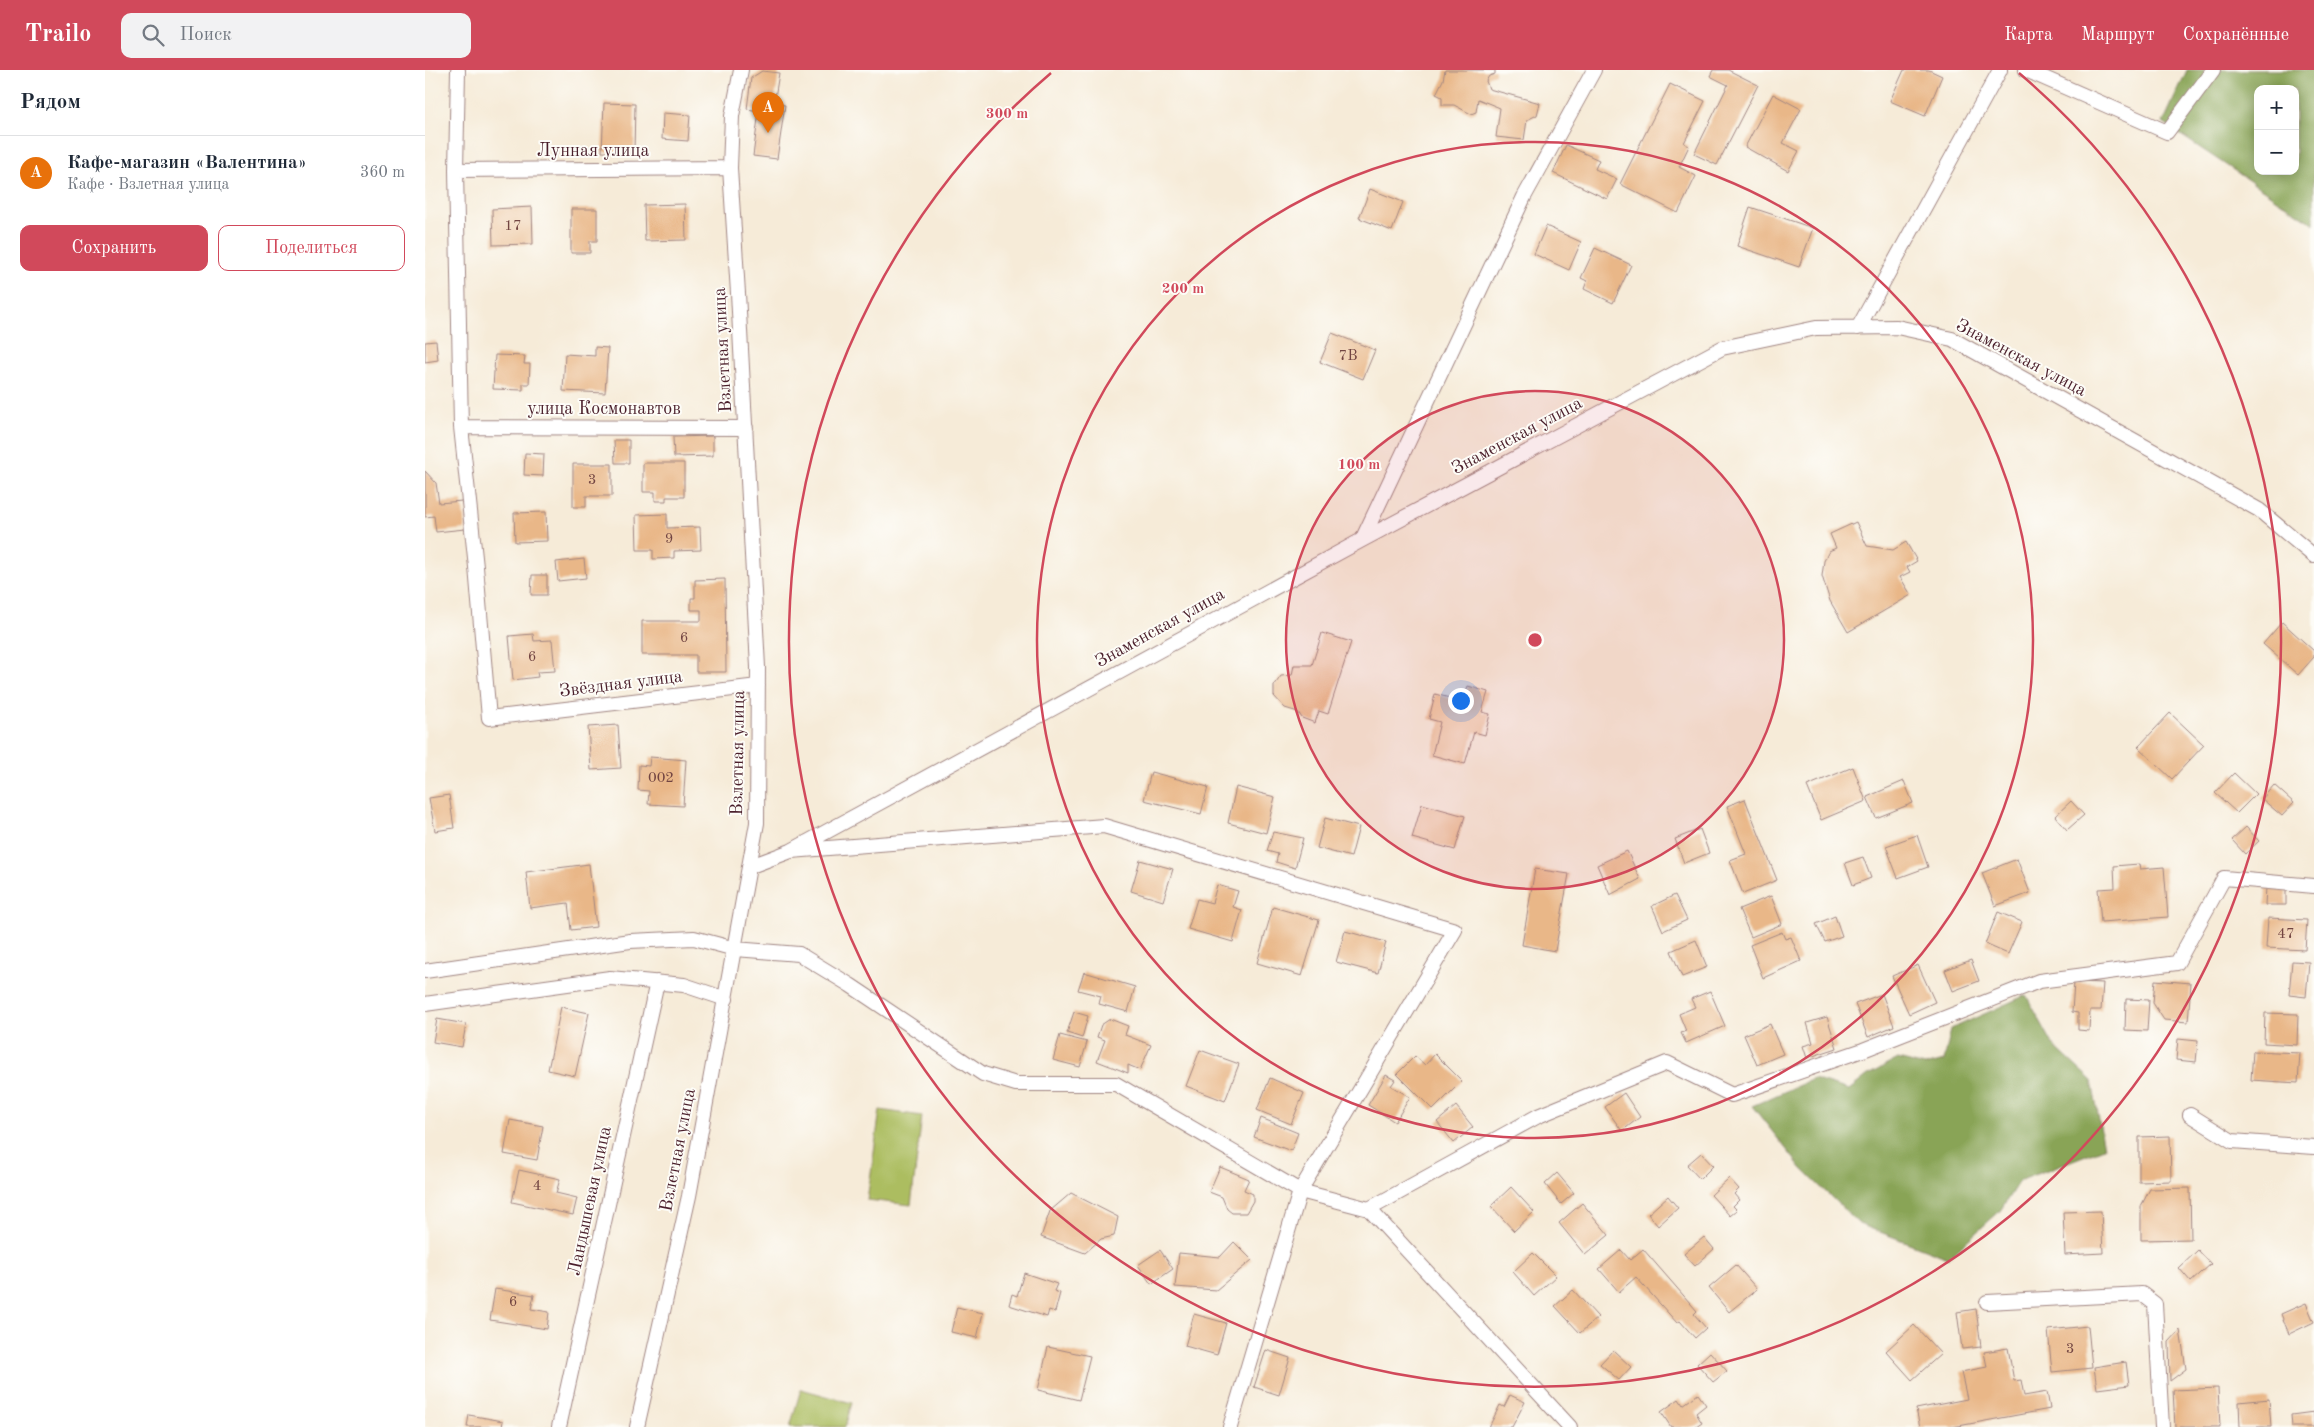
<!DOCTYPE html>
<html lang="ru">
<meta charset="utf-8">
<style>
body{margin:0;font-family:"Old Standard TT",serif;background:#f2f2f3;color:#1f2937}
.controls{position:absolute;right:15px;top:15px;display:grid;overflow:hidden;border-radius:10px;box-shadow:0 2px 12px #0003}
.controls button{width:45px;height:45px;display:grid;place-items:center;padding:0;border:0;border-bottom:1px solid #e0e1e3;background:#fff;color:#1f2937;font:25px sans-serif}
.you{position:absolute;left:1035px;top:630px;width:18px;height:18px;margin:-12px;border:4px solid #fff;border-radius:50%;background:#1a73e8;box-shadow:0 0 0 8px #1a73e833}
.badge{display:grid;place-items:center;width:32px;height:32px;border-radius:50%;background:#d1495b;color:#fff;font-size:16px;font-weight:700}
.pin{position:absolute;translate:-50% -41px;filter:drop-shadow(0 1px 2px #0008)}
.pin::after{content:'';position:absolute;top:26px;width:18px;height:15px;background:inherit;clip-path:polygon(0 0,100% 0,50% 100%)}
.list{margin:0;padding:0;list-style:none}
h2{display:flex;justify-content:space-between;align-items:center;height:65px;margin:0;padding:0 20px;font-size:21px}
h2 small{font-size:16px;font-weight:400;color:#747a83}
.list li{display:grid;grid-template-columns:32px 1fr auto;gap:15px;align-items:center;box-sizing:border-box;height:75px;padding:0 20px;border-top:1px solid #e0e1e3}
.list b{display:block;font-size:19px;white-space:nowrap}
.list p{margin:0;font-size:16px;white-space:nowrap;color:#747a83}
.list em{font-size:16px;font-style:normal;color:#747a83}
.actions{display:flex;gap:10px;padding:15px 20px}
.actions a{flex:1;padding:11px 0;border:1px solid #d1495b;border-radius:10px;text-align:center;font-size:18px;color:#d1495b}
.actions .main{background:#d1495b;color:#fff}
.icon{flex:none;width:28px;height:28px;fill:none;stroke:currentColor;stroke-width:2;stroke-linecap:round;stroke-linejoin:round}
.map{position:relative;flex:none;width:1889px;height:1357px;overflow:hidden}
header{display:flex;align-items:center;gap:30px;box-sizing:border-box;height:70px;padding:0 25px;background:#d1495b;color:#fff}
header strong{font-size:24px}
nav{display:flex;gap:28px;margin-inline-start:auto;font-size:18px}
.search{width:350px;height:45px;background:#f2f2f3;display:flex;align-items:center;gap:12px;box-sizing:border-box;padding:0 18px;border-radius:10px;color:#747a83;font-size:19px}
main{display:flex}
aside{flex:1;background:#fff}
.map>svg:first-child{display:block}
.green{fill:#acbd60;stroke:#7b6e46}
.forest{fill:#89a456;stroke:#6a6240;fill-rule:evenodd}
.building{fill:#e9b788}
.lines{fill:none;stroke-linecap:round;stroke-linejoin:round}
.minor-casing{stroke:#a08582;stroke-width:16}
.minor{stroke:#fff;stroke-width:14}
.ring{fill:none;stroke:#d1495b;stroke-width:2.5}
.labels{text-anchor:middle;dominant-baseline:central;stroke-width:4;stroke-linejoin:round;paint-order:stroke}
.number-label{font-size:15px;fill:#724542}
.street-label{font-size:18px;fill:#4a1f2b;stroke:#fdfcf7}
.centre{fill:#d1495b;stroke:#fdfcf7;stroke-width:2.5}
.ring-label{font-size:15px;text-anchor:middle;font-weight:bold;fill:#d1495b;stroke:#fdfcf7;stroke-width:4;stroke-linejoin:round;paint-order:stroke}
</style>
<header>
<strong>Trailo</strong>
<div class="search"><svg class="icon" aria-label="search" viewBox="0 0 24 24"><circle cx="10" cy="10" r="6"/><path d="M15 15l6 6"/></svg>Поиск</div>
<nav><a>Карта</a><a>Маршрут</a><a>Сохранённые</a></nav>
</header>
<main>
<aside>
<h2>Рядом<small></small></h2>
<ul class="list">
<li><span class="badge" style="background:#e8710a">A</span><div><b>Кафе-магазин «Валентина»</b><p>Кафе · Взлетная улица</p></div><em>360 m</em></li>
</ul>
<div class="actions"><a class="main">Сохранить</a><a>Поделиться</a></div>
</aside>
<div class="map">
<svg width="1889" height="1357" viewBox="0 0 1889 1357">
<rect width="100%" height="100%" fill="#fdfcf7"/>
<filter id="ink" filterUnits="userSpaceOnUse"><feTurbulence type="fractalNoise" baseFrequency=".02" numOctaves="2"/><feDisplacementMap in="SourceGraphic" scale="10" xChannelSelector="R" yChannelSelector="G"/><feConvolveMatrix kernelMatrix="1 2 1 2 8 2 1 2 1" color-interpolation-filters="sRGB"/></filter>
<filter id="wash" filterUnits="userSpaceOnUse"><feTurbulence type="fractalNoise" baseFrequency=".0096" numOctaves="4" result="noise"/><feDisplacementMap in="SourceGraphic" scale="20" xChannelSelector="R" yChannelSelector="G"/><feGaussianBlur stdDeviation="1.12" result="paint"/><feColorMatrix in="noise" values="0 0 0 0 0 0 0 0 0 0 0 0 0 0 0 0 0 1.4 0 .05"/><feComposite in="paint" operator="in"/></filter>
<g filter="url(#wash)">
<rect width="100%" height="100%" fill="#f6ebd8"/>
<path class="green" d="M455,1040L497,1046L486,1135L442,1130Z
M376,1319L427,1333L420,1357H365Z"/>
<path class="forest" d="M1762,0H1889V154L1738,53ZM1833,19H1870V101H1833Z
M1601,925L1629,976L1667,1011L1679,1078L1594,1111L1575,1141L1523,1188L1434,1154L1377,1099L1327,1036L1388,1009L1424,1020L1443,1005L1473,989L1500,996L1519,991L1526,959Z"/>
<g id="blocks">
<path class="building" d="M1020,0H1070V4L1064,6L1061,11L1064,19L1115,33L1112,45L1102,50L1099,70L1071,67L1075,38L1053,29L1051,42L1046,44L1029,35H1017V27L1011,24L1018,10Z
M1288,0H1303L1333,15L1292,95L1269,84L1303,15L1285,6Z
M1479,0H1504L1517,6L1500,46L1465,31Z
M337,1L354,3L349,34L360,35L352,89L328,86L334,41L322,39L326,8Z
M1245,14L1280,31L1259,73L1264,76L1254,97L1271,106L1253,143L1195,114Z
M1348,24L1376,39L1358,73L1374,81L1363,101L1320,77Z
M179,33L210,34L209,83L177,82Z
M238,43L265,45L263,71L237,69Z
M1141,75L1174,90L1170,99L1192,109L1182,129L1128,103Z
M945,119L978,132L967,161L934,148Z
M260,134L261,170L220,171L219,135Z
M107,137L108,174L68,175L67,139Z
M1325,137L1388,158L1374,197L1312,176Z
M146,139H172V171H165V183H146Z
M1121,156L1156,172L1144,200L1109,184Z
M1170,178L1206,195L1188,233L1159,219L1162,211L1156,208Z
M907,263L950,280L938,309L895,292Z
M11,271L13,290L0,292V272Z
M170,277L183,278L180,323L138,321L140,284L170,286Z
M70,285L100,286L99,294H105L104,314H98V320L68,319Z
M288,366V386L249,387L248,367Z
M189,370H204V393H190Z
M100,383L119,384L118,406L99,405Z
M218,393H259V427H241V431H230V422H218Z
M148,394H187V426H161V437H148Z
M0,401L11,413L14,433L37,431L40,459L11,462L9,446L0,447Z
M121,442L122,471L90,472L89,443Z
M242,444V458L275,457L276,480L249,481V488L228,489V480H212L211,445Z
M1431,452L1442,476L1468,480L1481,472L1492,491L1482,497L1485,502L1475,507L1486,525L1423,562L1405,531L1397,506L1399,491L1404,481L1411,478L1405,464Z
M159,489L161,508L133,511L131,492Z
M107,505H122V525H106Z
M300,509L301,602H271V585H217V551H276V540H266V528H270V510Z
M1857,552L1889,581V587L1873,605L1838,574Z
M897,563L926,572L903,644L894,641L890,653L877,648L873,642L860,638L849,626V616L856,606L867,605L869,595H887Z
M108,564L109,571L127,570L130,601L112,602L113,607L88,610L84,566Z
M1043,616L1063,622L1057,642L1065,644L1060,665L1049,662L1040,694L1007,685L1015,652L1004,649L1010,624L1032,630L1034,621L1041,623Z
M1745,643L1779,675L1747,709L1713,677Z
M193,655L196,698L166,700L163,657Z
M225,687L261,690L258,736L223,734L224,721L213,720L214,695L224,696Z
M1428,697L1441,731L1396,750L1382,716Z
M726,702L783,717L776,744L719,730Z
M1809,703L1831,724L1812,743L1790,723Z
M1479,711L1488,733L1451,748L1442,727Z
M1849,715L1869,733L1857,746L1837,729Z
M811,717L850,727L841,763L803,753Z
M24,725L29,758L10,761L4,728Z
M1320,729L1352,810L1318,824L1305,790L1321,784L1302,736Z
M1646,731L1659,745L1642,760L1630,746Z
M997,734L1040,746L1030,780L987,768Z
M900,748L934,757L926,787L892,778Z
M1821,757L1834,771L1820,784L1807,770Z
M1275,759L1284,783L1259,793L1250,769Z
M848,762L878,768L870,798L851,792L853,784L842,781Z
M1492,765L1503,797L1473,808L1461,776Z
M1202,781L1215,809L1185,825L1172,795Z
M1438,787L1446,808L1428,815L1420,793Z
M1592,789L1605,823L1570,836L1557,803Z
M715,790L748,799L738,831L706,821Z
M164,794L171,857L146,860L143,833L105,838L101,802Z
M1714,794L1715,799L1739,797L1743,847L1676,852L1673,819L1690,818L1689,796Z
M1110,799L1144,804L1130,881L1097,875Z
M792,815L813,821L808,837L817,840L808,872L763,859L772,829L787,833Z
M1841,817L1861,818V835H1840Z
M1250,825L1262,850L1238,861L1227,836Z
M1346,826L1357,854L1326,867L1314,839Z
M848,837L894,850L877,906L832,893Z
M1573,842L1597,852L1583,884L1560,874Z
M1410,846L1417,866L1400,872L1391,854Z
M1843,848L1882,850L1880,880L1841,878Z
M920,861L961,872L953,903L911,892Z
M1357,862L1360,869L1366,867L1376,891L1338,908L1325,875Z
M1271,870L1282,897L1257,907L1246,881Z
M1546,890L1554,911L1528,921L1520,900Z
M1867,891L1884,892L1881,927L1864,925Z
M1493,895L1510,932L1484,944L1467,906Z
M659,902L710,917L703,942L674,934L676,926L653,920Z
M1730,910L1766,913L1763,952L1739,950L1728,933Z
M1649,912L1678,913L1676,940H1665L1664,961L1653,960V943L1647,942Z
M1285,921L1300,956L1261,973L1256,963L1261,961L1254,944L1270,937L1266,929Z
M1457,924L1469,956L1443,967L1430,934Z
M1701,929L1724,930L1722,961L1700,960Z
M136,937L164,943L150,1006L123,1000Z
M649,942L663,946L657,968L642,963Z
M1840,943L1873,944L1872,975L1839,973Z
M1402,947L1412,978L1382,988L1378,976L1388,973L1382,953Z
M12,949L41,954L37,977L8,972Z
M685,949L703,956L700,965L726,975L715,1000L703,995V1003L672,991L680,970L672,967L676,955Z
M1345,954L1358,984L1332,995L1319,965Z
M635,965L662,972L655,997L628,990Z
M1753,969L1773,971L1771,992L1751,990Z
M775,980L814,994L800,1031L761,1016Z
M1828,981L1875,983L1873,1013L1826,1010Z
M1010,984L1037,1011L1008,1040L972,1004L990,986L1000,995Z
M961,1005L970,1010L966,1016L985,1027L970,1052L943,1035Z
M845,1008L879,1023L866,1054L832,1040Z
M1199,1023L1215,1047L1197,1061L1180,1037Z
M1031,1036L1048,1057L1029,1073L1012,1052Z
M836,1048L873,1063L866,1081L829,1067Z
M85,1050L118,1056L112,1090L79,1084Z
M1745,1066L1746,1111L1714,1112V1067Z
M1276,1083L1288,1096L1275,1109L1262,1095Z
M795,1097L824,1109L819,1120L828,1124V1131L821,1143H807L802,1139L797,1127L784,1122Z
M94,1100L135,1109L131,1123L152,1128L148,1145L87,1132Z
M1132,1103L1149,1123L1136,1134L1120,1114Z
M1304,1108L1314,1119L1309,1124L1314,1130L1308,1136L1312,1140L1305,1146L1286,1125Z
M1086,1117L1109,1142L1089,1161L1066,1136Z
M1765,1118L1766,1169L1716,1170V1136L1725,1119Z
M646,1123L693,1147L689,1166L676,1169L660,1183L616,1167L625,1141Z
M1243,1126L1253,1138L1233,1156L1223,1144Z
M1157,1133L1184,1165L1160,1185L1134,1153Z
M1676,1141L1678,1183L1640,1185L1638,1142Z
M1279,1167L1289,1179L1270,1196L1259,1184Z
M809,1172L827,1190L791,1220L750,1217L754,1183L795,1187Z
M1218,1179L1272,1241L1269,1244L1281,1258L1270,1268L1255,1251L1252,1253L1211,1207L1194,1222L1174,1199L1196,1180L1205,1190Z
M735,1180L748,1199L726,1214L713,1195Z
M1773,1180L1786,1194L1766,1212L1754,1198Z
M1108,1183L1131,1206L1109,1226L1088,1202Z
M1311,1195L1332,1219L1304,1242L1284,1218Z
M599,1203L632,1214L629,1221L635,1223L630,1242L624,1240L622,1247L584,1235L587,1224L592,1226Z
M70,1219L109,1225L106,1239L124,1242L122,1259L65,1250Z
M1148,1220L1173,1247L1155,1263L1130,1236Z
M1881,1233L1889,1252L1864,1264L1856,1244Z
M532,1237L558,1243L552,1268L526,1262Z
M1551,1239L1556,1277L1537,1279L1532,1242Z
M769,1244L801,1253L792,1285L760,1276Z
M1489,1255L1516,1284L1487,1310L1461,1281Z
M1663,1256L1667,1298L1627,1302L1623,1260Z
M1755,1260L1761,1299L1745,1311L1744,1272Z
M623,1277L665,1286L654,1330L613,1320Z
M1583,1278L1589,1311L1596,1310L1599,1326L1622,1322L1625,1339L1528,1357H1495L1491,1339L1542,1329L1536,1302L1562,1297L1559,1282Z
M841,1280L865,1288L854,1325L829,1317Z
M1188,1280L1206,1297L1194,1310L1175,1294Z
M1285,1282L1302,1301L1288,1312L1272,1294Z
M1701,1292L1704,1315L1672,1319L1669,1297Z
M1793,1318L1795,1357H1750L1748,1320Z
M1273,1324L1281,1335L1271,1343L1277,1353L1271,1357H1246L1236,1342L1254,1329L1258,1335Z
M1085,1325L1100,1332L1087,1357H1064L1075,1335L1079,1337Z
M1844,1329L1846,1357H1815L1814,1332Z
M1889,1342V1357H1867L1866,1345Z
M44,1345L78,1351L77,1357H42Z"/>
</g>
</g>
<g filter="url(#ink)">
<use href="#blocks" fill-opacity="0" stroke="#a08582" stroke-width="1"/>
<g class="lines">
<g class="minor-casing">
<path id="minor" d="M33,0L31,100L36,357L51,497L64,648L333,616
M1601,0L1742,62L1788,0
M31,100L305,98
M1433,258L1575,0
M36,357L321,358
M937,470L1099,127L1169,0
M326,796L366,781L937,470L1297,278L1391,258L1472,257L1527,269L1834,440L1889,486
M0,901L205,871L269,868L310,879L374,884L425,915L558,1004L591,1014H691L875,1121L1030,860L679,756L366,781
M0,934L185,908L259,915L301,929
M1765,1045L1807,1071L1889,1077
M944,1139L1145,1357
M1562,1232L1717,1224L1730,1234L1737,1357
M134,1357L232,912
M212,1357L264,1126L332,753L333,597L313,223L305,98L307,46L316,0
M805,1357L875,1121L944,1139L1113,1046L1242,993L1307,1025L1438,980L1614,911L1752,893L1799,808L1889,816"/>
</g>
<use href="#minor" class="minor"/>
</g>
</g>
<circle cx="1110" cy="570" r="249" fill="#d1495b" fill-opacity=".12"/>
<g class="ring">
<circle cx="1110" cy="570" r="249"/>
<circle cx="1110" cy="570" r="498"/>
<path d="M1594 3A746 746 0 1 1 626 3"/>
</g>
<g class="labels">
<g class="number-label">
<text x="88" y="156">17</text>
<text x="923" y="286">7В</text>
<text x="167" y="410">3</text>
<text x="244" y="469">9</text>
<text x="259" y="568">6</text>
<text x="107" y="587">6</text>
<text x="236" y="708">002</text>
<text x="1861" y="864">47</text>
<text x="112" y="1116">4</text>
<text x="88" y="1232">6</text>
<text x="1645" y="1279">3</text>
</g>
<g class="street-label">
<text x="168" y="81">Лунная улица</text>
<text transform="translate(298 280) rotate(-93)">Взлетная улица</text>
<text transform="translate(1596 288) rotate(28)">Знаменская улица</text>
<text x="179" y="339">улица Космонавтов</text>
<text transform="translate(1092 366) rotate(-28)">Знаменская улица</text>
<text transform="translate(735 558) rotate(-29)">Знаменская улица</text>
<text transform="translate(196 614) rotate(-7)">Звёздная улица</text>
<text transform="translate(313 683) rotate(-89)">Взлетная улица</text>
<text transform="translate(253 1080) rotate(-79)">Взлетная улица</text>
<text transform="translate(165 1131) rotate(-78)">Ландышевая улица</text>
</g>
</g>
<circle cx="1110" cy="570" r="8" class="centre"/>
<g class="ring-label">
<text x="582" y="48">300 m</text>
<text x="758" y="223">200 m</text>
<text x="934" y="399">100 m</text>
</g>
</svg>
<div class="controls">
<button>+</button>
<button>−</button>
</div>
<div class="you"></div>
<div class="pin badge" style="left:343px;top:63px;background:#e8710a">A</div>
</div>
</main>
